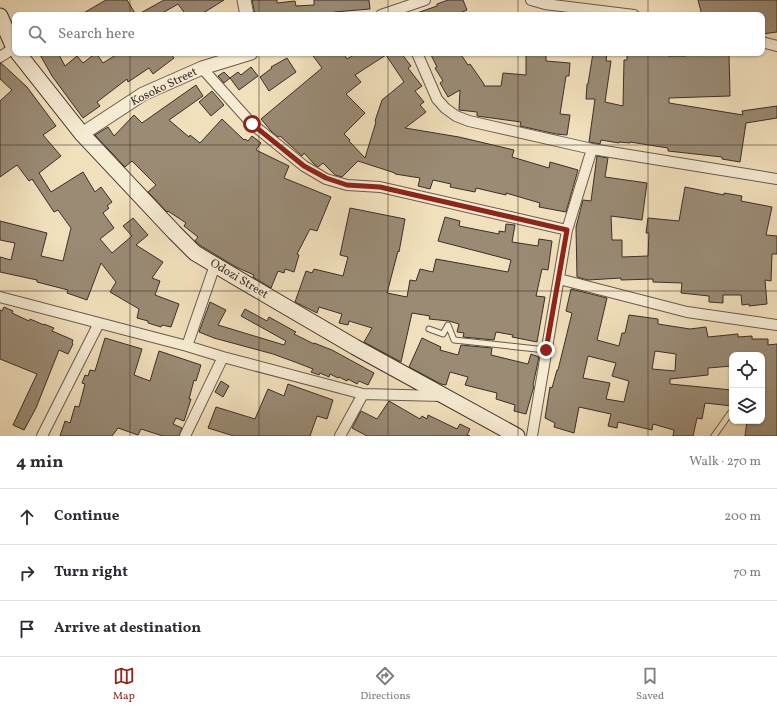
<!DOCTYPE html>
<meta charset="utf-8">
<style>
body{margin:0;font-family:Vollkorn,serif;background:#f2f2f3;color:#2b2b33}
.controls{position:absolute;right:12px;bottom:12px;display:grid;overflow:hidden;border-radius:8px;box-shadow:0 1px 3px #0004}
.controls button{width:36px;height:36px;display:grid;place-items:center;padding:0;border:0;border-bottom:1px solid #e1e1e2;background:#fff;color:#2b2b33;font:20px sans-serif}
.stop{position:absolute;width:12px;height:12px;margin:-9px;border:3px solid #8f2418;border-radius:50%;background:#fff}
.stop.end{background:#8f2418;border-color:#fff;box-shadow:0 1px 4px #0008}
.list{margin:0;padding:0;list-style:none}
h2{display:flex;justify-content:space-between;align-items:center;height:52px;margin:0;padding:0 16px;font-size:17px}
h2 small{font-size:13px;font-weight:400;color:#7c7c81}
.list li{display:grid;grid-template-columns:26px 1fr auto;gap:12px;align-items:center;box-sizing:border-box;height:56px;padding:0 16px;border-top:1px solid #e1e1e2}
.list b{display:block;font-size:15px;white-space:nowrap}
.list em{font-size:13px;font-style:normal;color:#7c7c81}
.icon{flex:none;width:22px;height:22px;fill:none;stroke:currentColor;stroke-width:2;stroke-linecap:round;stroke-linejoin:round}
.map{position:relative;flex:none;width:777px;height:436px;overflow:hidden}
.search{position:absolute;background:#fff;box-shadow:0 1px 3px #0004;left:12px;right:12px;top:12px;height:44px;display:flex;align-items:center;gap:10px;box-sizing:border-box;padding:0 14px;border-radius:8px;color:#7c7c81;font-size:15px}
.sheet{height:220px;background:#fff}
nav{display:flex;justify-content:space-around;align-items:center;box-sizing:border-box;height:56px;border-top:1px solid #e1e1e2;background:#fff;font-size:11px;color:#7c7c81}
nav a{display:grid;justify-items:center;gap:2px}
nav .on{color:#8f2418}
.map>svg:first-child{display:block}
.building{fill:#9a8b75;stroke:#3c2e28;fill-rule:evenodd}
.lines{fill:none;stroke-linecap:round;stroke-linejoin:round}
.service-casing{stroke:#695a4d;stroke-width:7}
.minor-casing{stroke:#695a4d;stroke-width:12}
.tertiary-casing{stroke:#695a4d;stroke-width:15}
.secondary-casing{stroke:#3c2e28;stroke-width:17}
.service{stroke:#f6ebd3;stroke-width:5}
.minor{stroke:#f6ebd3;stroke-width:10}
.tertiary{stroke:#f6ebd3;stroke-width:13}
.secondary{stroke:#f6ebd3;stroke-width:15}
.route{stroke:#8f2418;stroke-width:5}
.grid{fill:none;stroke:#3c2e28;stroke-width:1;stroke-opacity:0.55}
.labels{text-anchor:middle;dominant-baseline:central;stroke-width:3;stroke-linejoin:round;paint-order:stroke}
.street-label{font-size:12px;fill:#3c2e28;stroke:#f6ebd3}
</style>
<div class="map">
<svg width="777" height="436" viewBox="0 0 777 436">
<rect width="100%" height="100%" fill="#f1e0bc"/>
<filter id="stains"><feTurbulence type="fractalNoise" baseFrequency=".005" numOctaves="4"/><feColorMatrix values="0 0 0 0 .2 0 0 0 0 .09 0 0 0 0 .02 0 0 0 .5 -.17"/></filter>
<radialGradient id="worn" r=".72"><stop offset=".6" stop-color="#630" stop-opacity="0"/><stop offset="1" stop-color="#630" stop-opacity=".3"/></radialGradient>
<path class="building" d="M106,0H127L136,15H80Z
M164,0H224L200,15H186L178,4L159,15H137Z
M252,0H277V3L295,1L296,6L314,5V0H369L370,9L334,12V15H255Z
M448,0H463L467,10L455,15H414V14L437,6V4Z
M698,0H777V32L762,34V15H702Z
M39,53H58L65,66L77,56L83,63L96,53L103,63L119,53H170L174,58L153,74L149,68L128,82L127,79L97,102L100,106L83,118L52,76Z
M311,53H343L347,59L357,53H401L411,66L408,68L422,86L415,91L424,102L420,105L426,112L405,128L459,137L514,150L512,157L549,168L550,162L578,170L566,212L539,207L540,203L506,193V195L476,188L475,192L450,187L451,184L433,180L430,189L418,186L420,178L395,174V173L358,161L342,177L335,175L323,163L318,167L314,164L304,153L302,156L280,136L278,137L271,131L261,119L322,68ZM386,55L404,82L382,100L375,121L376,122L365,158L349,141L350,140L344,134L365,113L346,94L361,82L355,75Z
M430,53H460L468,65L470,64L484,84V86H501L503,73L526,75V53H546V61L570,63L569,76H566L560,114L570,115L567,135L556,134L520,126L521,122L477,116V112L459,110L460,90L448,97L440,83L443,81L435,68L437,67Z
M593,53H607L606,61H611L605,102L623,106L624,60H627V53H668V56H686V53H699V55L729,53L730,96L669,98V103L743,115L742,111L777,106V118L746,123L740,162L722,159V157L668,151V148L630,142V143L619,142V143L601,140L600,144L589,142L595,99H586L587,84H588Z
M287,58L296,72L269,91L260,77L272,68L271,67Z
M0,63H1L27,87L56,126L43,135L61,156L39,173L51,192L83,172L95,192L101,187L112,202L107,206L109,208L103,213L114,228L100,239L112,253L132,236L123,226L133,218L148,235L136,245L163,262L152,278L160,281L155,295L179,304L171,327L162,325L161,327L148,323V321L137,318L139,309L110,292L116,282L101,263L87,300L67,293L68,290L37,282V280L0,272V257L11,260L15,243L0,240V221L47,233L41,256L63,261L71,228L58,210L54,212L32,179L29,181L17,165L0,177V101L12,90L0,79Z
M251,67L258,76L239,90L230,78L238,72L241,75Z
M224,72L230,78L224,83L218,76Z
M196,85L203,96L169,120L189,137L190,135L200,143L222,119L244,140L245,139L248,141L252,136L261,143L256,150L289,166L284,178L331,197L317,231L310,229L297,254L299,255L294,272L285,269L284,273L278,271L271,288L253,277L254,275L236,267L201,246L195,241L198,237L184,226L186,223L168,211L167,212L148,192L156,185L132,161L125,167L95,135L108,127L114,136L134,115L142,123Z
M212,91L224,105L211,116L199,102Z
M597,156L608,158L605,177L647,183L642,220L611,216L612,240H622V257L648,256L649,233H646L648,218L679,221L685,187L724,195V193L742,196L741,201L772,207L766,235L777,236V254H772L771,281L765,280L767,304L749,306V304L742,305L741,295H723V303L709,302V296L681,293L682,283L653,282V279L621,280V278L588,280L577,277L576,227L583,200L591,201Z
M350,208L405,219L399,252L398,251L387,293L407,297L410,280L416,281L420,269L433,272L436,259L508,272L511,260L438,241L445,217L460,221L459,226L499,234V231L505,232L506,224L515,225L512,242L538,246L539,239L552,241L548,270L542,269L536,296L545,297L537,342L512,337L513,335L496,332L494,340L463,337L464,333L457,332L459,324L449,321L429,319L430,316L412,313L401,362L364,342L372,328L349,321L348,325L339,323L342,314L319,307L317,313L295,302L306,271L312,273L314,269L343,276L348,257L340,255Z
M571,289L607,298L597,340L619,346L622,333H625L629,315L658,319V324L690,329L706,327L708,337L738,334V337L752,336V339H768V345L777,344V436H745L747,421H762V355H732V366L708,368V375L670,379V384L732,390V406L705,403L702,419L697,418L693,436H673L674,430L653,424L652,430L618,422L617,428L608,426L611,414L579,407L574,433L554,427L555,423L545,418L550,387L552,388L557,370H558L572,313L566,311ZM655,351L676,354L675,371L652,369ZM588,356L616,363L612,376L629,381L624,402L606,399L610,383L583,378Z
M210,302L226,310L218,325L284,345L286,341L241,316L245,309L267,321L269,317L296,332L294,334L314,344V343L332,350L374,373L368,385L359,381L357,384L348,379L347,381L339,377L338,378L330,374L329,377L320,373L319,375L311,372L313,369L295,362L273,354L214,338L199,332Z
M4,307L13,311L12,313L29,321L30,319L44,325V324L54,328L52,331L73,340L72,343L73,344L68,354L59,350L36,408L24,430L13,425L37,374L0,359V310L2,311Z
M105,338L142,349L134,375L150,381L159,351L201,365L196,381L194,380L189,399H191L184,421L176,418L173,424L182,428L179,436H163L141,429L138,435L118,428L112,436H60L65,421L70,423L75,406L79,407L84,388L85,384L82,383L85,375L88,376L90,370L95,371Z
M422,338L441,347L440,350L458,355L461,345L492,348L491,355L528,364L531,354L539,357L533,385L534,386L526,414L514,411L515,405L496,399L497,393L465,385L468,377L450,372L446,385L441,384L409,367Z
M221,381L229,386L223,397L215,392Z
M288,384L333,400L327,419L317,416L310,436H234L208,428L216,407L255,419L268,389L284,396Z
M389,401L420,419L422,416L427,419L428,415L457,429L460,424L470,429L467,435L470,436H367L352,428L361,411L377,419Z"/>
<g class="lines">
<g class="service-casing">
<path id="service" d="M429,329L443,334L448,325L454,340L546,350
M714,436L731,412"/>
</g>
<g class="minor-casing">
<path id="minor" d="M531,0L545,4L634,15
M381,15L425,0
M762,42L777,46
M417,53L437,99L445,108L456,116L469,121L592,149L777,179
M0,57L14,48
M202,68L252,124L304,166L326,179L347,185L380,187L567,230
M559,279L687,312L777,325
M0,297L187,346L223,357L363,394L441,396
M187,346L215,265
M42,436L99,323
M185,436L223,357
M340,436L363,394
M532,436L567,230L592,149"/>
</g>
<g class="tertiary-casing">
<path id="tertiary" d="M244,0L247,15
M82,134L143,94L202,68L251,53"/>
</g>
<g class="secondary-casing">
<path id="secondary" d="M0,16L14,48
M18,53L82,134L174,232L195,253L242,281L355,347L517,436"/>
</g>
<use href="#service" class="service"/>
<use href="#minor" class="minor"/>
<use href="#tertiary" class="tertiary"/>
<use href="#secondary" class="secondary"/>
</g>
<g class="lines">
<path class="route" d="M252,124L304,166L326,178L347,185L380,187L567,230L546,350"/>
</g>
<path class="grid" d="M130,0V15M259,0V15M388,0V15M518,0V15M648,0V15M130,53V436M259,53V436M388,53V436M518,53V436M648,53V436M0,145H777M0,291H777"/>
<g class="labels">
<g class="street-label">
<text transform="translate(164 87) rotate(-26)">Kosoko Street</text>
<text transform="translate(239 279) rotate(31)">Odozi Street</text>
</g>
</g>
<rect width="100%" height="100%" filter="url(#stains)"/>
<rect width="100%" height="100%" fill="url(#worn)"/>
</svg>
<div class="controls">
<button><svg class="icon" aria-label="locate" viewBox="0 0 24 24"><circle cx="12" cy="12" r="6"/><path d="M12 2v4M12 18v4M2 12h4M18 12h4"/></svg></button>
<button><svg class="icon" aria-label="layers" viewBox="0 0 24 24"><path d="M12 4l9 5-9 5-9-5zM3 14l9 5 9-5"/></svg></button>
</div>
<div class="stop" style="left:252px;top:124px"></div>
<div class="stop end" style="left:546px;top:350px"></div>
<div class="search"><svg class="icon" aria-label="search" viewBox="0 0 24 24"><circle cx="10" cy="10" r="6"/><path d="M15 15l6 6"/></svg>Search here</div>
</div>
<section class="sheet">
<h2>4 min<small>Walk · 270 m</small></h2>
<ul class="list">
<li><svg class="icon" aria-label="ahead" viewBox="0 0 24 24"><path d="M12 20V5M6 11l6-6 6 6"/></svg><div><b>Continue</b></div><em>200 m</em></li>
<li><svg class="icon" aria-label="right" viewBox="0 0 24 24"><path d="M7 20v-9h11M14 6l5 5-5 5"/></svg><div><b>Turn right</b></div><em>70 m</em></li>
<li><svg class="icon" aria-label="arrive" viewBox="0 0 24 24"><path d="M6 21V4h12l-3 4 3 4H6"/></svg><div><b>Arrive at destination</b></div></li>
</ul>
</section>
<nav>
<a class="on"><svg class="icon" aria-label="map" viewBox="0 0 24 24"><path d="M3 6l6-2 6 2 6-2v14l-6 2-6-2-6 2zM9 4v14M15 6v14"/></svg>Map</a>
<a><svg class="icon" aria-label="directions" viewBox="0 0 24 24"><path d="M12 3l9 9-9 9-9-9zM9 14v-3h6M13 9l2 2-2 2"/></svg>Directions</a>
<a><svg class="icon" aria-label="saved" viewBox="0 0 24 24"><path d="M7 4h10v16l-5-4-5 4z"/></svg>Saved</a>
</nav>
